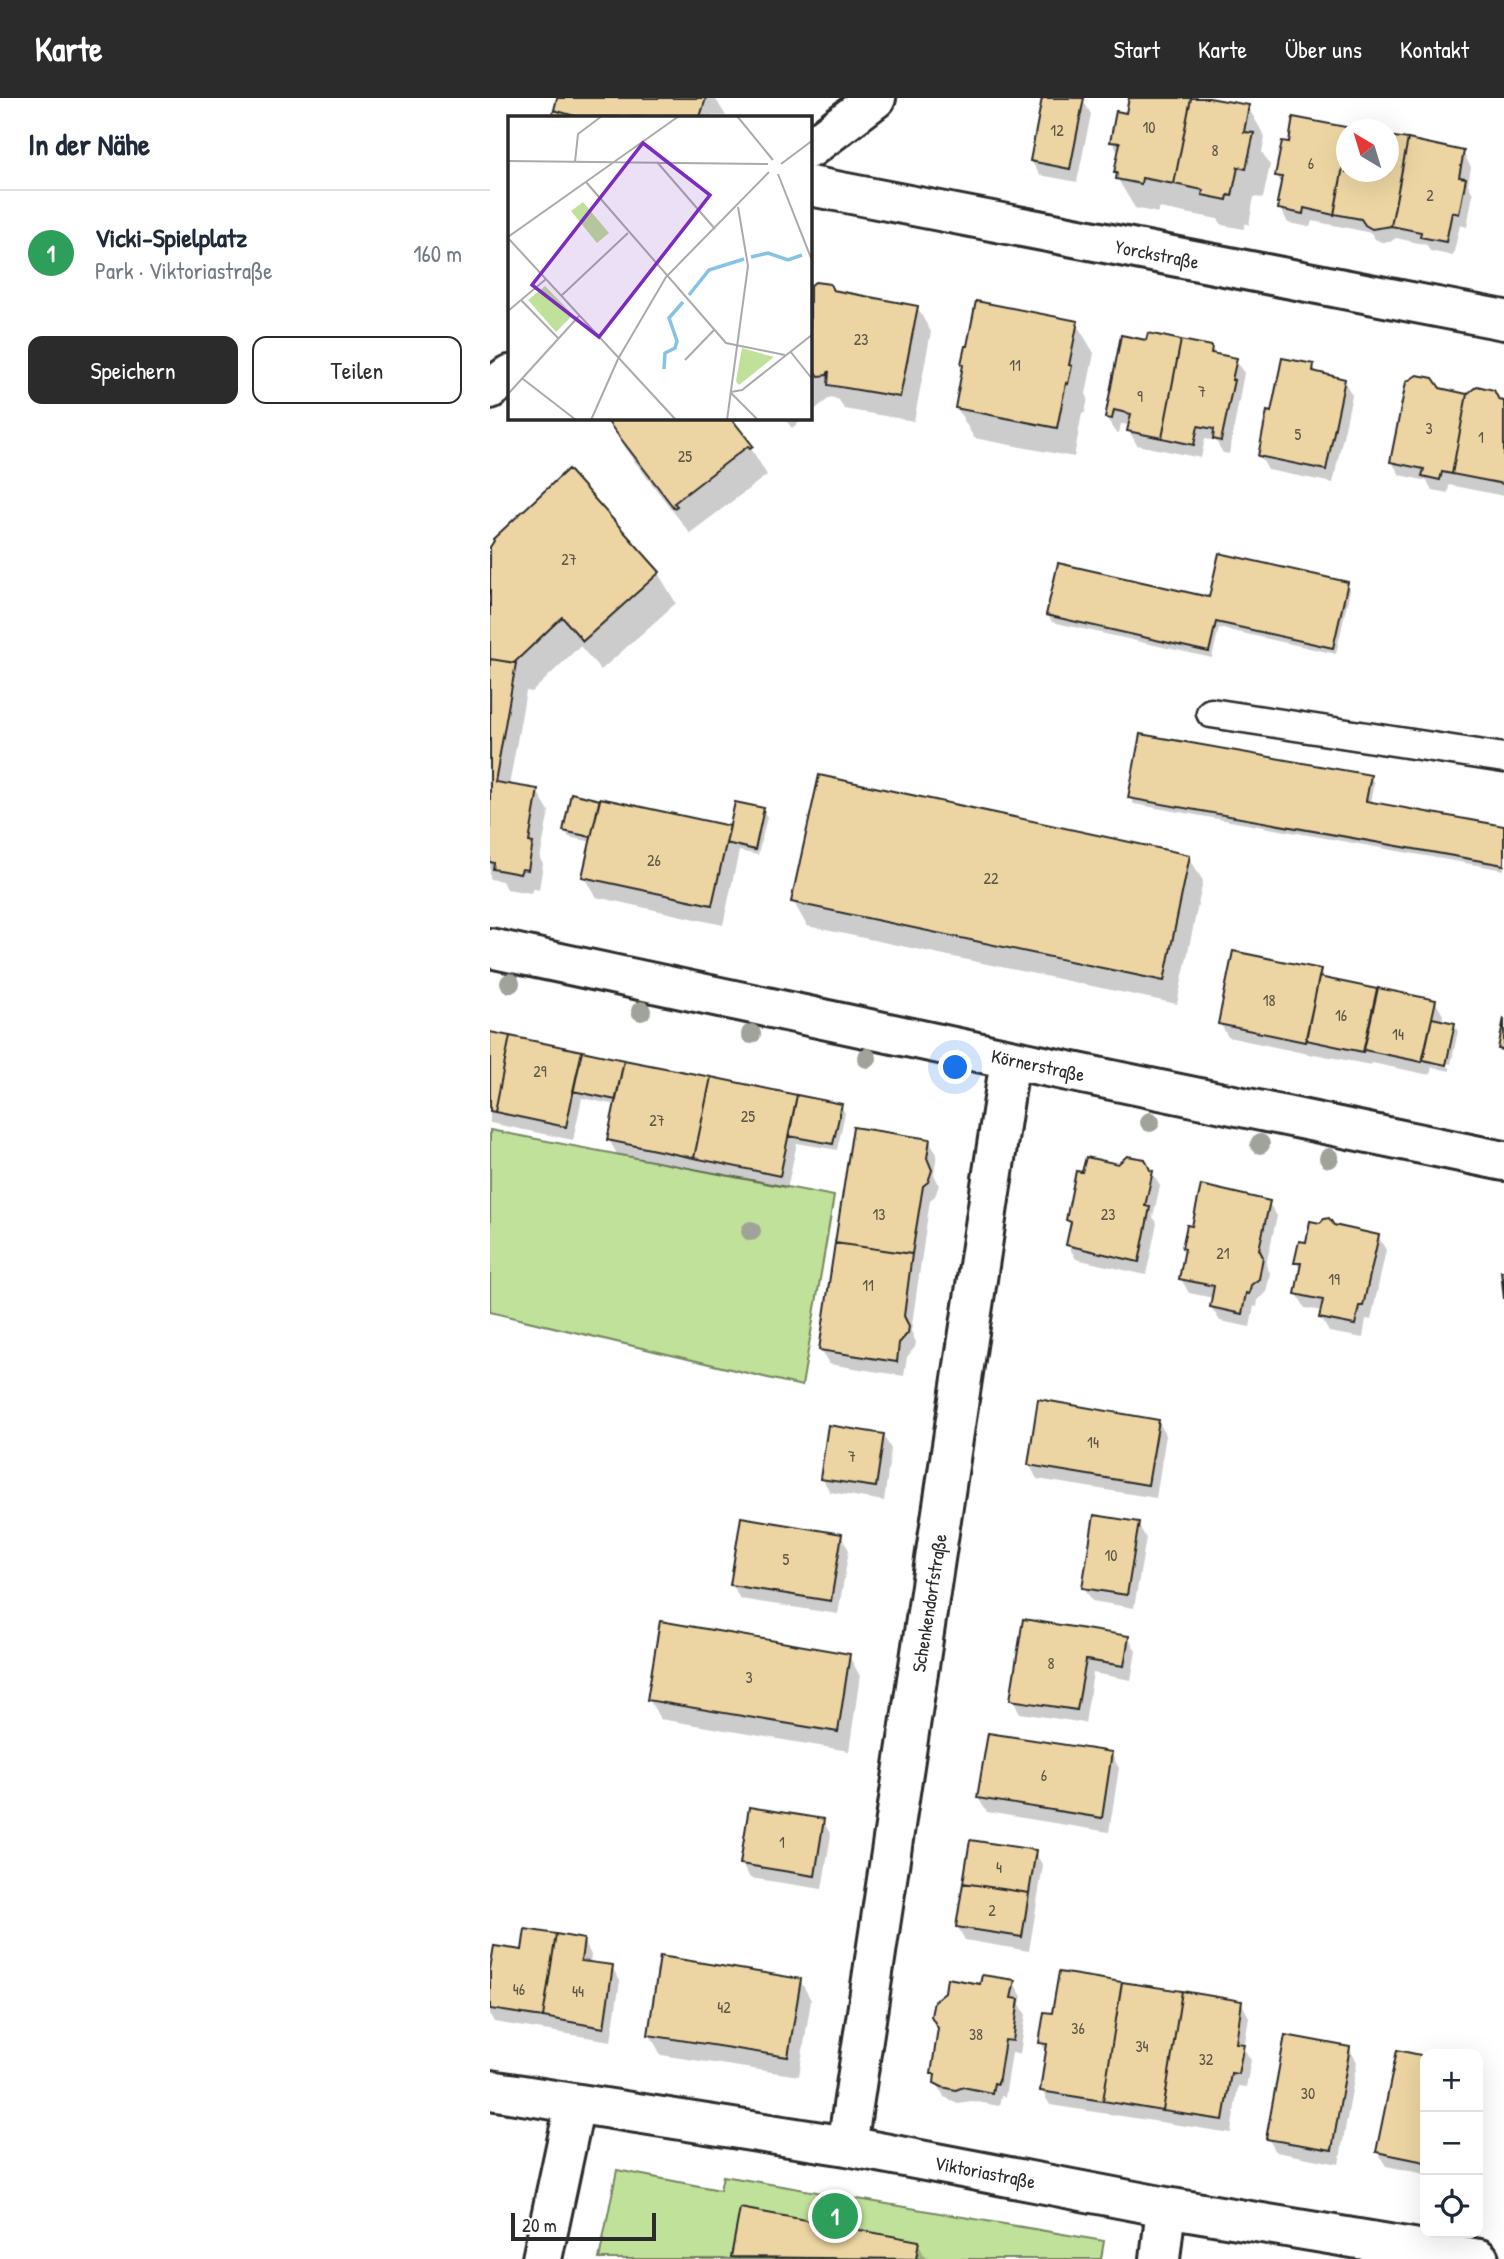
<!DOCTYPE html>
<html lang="de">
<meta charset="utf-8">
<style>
body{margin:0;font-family:"Patrick Hand",sans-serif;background:#f2f2f3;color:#1f2937}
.controls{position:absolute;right:21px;bottom:21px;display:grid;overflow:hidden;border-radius:14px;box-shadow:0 7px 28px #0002}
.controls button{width:63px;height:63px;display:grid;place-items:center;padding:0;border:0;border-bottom:2px solid #e0e1e3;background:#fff;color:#1f2937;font:35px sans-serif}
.compass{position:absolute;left:846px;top:21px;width:63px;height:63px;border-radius:50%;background:#fff;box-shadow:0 7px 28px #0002;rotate:322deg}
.scale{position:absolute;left:21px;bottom:18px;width:145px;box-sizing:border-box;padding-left:7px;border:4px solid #2b2b2b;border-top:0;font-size:19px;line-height:24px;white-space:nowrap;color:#2b2b2b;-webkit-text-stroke:5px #fff;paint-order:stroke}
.you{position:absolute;left:466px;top:970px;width:24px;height:24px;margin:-18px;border:5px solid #fff;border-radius:50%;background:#1a73e8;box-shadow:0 0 0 10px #1a73e833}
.badge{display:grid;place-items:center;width:46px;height:46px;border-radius:50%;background:#2b2b2b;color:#fff;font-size:23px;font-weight:700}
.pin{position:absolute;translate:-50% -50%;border:4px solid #fff;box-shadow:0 2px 7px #0006}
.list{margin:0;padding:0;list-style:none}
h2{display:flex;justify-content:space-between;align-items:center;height:91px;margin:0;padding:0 28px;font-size:30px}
h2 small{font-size:23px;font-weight:400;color:#747a83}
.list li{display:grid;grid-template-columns:46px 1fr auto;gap:21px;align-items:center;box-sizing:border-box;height:126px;padding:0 28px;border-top:2px solid #e0e1e3}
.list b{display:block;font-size:26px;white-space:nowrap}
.list p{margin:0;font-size:23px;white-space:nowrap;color:#747a83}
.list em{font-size:23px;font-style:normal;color:#747a83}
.actions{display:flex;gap:14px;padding:21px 28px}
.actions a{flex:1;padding:16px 0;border:2px solid #2b2b2b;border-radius:14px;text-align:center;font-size:24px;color:#2b2b2b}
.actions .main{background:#2b2b2b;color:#fff}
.icon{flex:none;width:38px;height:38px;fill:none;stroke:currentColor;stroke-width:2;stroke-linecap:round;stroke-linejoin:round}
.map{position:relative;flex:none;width:1014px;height:2161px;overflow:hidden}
header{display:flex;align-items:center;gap:42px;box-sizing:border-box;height:98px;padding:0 35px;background:#2b2b2b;color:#fff}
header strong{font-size:33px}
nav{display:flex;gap:38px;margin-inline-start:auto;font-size:24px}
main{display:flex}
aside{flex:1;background:#fff}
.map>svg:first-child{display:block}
.green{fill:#c0e19a;stroke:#768662;stroke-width:2}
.shadow{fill:#0003}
.building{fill:#edd5a3;stroke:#2b2b2b;stroke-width:2}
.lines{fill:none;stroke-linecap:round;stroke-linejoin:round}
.lane-casing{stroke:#2b2b2b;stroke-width:33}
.street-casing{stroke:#2b2b2b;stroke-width:44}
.lane{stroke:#fff;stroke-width:28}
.street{stroke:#fff;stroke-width:38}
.tree{fill:#9fa39a}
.labels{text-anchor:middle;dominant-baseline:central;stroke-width:5;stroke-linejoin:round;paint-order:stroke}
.number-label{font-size:16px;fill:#5c5649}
.street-label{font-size:19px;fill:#2b2b2b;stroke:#fff}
.inset-river{fill:none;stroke:#85c2e5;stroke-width:3.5}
.inset-road{fill:none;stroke:#aaa;stroke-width:2}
.view{fill:#7b2cbf;fill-opacity:0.15;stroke:#7b2cbf;stroke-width:3.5}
.inset-edge{fill:none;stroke:#2b2b2b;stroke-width:3.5}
</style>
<header>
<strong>Karte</strong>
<nav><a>Start</a><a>Karte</a><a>Über uns</a><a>Kontakt</a></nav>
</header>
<main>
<aside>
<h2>In der Nähe<small></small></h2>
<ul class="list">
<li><span class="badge" style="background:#2e9e5b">1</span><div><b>Vicki-Spielplatz</b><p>Park · Viktoriastraße</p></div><em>160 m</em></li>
</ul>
<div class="actions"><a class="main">Speichern</a><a>Teilen</a></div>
</aside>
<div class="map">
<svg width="1014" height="2161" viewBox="0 0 1014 2161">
<rect width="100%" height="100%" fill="#fff"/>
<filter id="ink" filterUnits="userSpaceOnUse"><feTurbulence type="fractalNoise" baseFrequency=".0143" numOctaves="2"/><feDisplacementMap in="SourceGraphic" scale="14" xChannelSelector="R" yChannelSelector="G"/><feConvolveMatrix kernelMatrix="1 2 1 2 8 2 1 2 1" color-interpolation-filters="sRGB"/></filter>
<g filter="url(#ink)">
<path class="green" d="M0,1032L344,1098L312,1288L0,1214Z
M127,2072L230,2092L233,2078L614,2143L611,2161H109Z"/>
<path class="shadow" d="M69,0H225L236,18L63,19Z
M554,0L593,2L601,16L587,84L550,77L541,63Z
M640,0H711L758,9L775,39L772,54L780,67L773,100L764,99L759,127L755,125L754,131L732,127L728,121L669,110L668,115L645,110L627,80L626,74L629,56L622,43L637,17Z
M805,21L858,32L856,74H898L973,55L981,69L978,86L983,96L977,129L970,127L963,158L940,153L937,147L906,140L900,144H891L885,141L881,135L853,129L822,123L820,129L798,125L788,105L792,87L787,77L800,46Z
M320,189L427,209L441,234L424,323L354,311L349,302L341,299L320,315Z
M586,225L604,255L596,296L598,300L595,315H592L584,359L484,340L467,310L478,250Z
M657,244L721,249L726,258L745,261L754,275L739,356L733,355L726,343L715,341L711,360L647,347L639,333L640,327L631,326L629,335L625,334L617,320Z
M823,268L828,276L854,283L862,297L843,385L778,372L770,358L783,316Z
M949,292L1014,305V398L959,387L958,395L942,392L937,383L910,377L901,363Z
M294,320H314L302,330Z
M122,326L259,347L277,377L200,435L202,438L139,356Z
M0,452L168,475L186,505L111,572L90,548L42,594L36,593L19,688L47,693L59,713L50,761L53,766L49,792L43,790L41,795L16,791L12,783L0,781Z
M856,485L860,492L846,556L729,530L722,560L562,524L558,517Z
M880,678L884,685L880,705L1014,729V772L644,706L640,699Z
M83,697L241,730L273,712L277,719L268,757L249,753L233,827L106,799L94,779L102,744L79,739L75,732Z
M699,759L713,783L687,906L317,828L303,803Z
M830,873L835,882L945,903L953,917L952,924L964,926L968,933L961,966L943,962V966L960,969V973L942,969L940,977L882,965L881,967L824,956L823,957L738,939L730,925Z
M0,935L351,1008L355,1015L347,1052L307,1045L297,1091L127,1056L119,1042L126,1007L92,1000L83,1042L0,1025Z
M439,1042L447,1056L444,1076L449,1087L445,1098L440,1102L421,1233L426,1244L425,1249L417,1259L414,1278L339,1266L331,1252Z
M660,1074H662L670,1088L663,1119L667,1125L656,1177L586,1161L578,1147L582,1129L578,1122Z
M778,1104L787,1118L776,1167L780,1175L776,1195L768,1201L767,1209L764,1208L760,1229L730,1223L721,1209L723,1200L699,1195L691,1181L696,1154L694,1150L703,1130Z
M831,1127L888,1138L896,1152L881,1222L876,1221L873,1240L839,1234L831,1220L833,1213L815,1210L807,1196L811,1173L806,1164Z
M668,1323L676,1337L666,1400L547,1381L539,1366Z
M393,1337L401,1351L394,1403L340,1394L332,1380Z
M648,1426L656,1440L644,1510L602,1503L594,1489Z
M351,1438L359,1452L348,1516L250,1501L242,1486Z
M638,1539L646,1553L641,1582L603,1575L595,1625L530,1615L522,1601Z
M359,1558L370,1578L359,1653L170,1621L159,1601Z
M621,1655L629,1670L619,1734L497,1714L488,1700Z
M333,1723L341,1737L332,1791L260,1780L252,1766Z
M545,1754L553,1768L539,1853L475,1842L467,1828Z
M93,1842L101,1857L100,1866L122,1869L130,1883L121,1943L4,1924L0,1917V1882L34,1854Z
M310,1882L321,1902L309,1978L171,1957L160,1937Z
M523,1884L532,1898L530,1906L536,1917L530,1956L522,1955L515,1999L511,1998L509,2008L482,2003L468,2005L454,1999L442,1975L492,1888Z
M751,1904L759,1919L754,1951L761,1962L756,1989L748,1988L741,2035L560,2007L552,1993L558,1956L551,1945Z
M859,1950L867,1964L849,2066L786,2054L778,2040Z
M908,1954L935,1960V2076L896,2068L887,2054Z
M252,2112L428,2145L436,2161H244Z"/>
<path class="building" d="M67,0H216L210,19H88L64,12Z
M552,0H594L580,71L540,63Z
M639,0H701L684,86L652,80L651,86L626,81L627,75H624L630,45L620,44L626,13L636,15Z
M701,0H719L759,7L754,34L764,35L756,71L748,69L742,98L738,97L737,102L712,97L713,92L684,86Z
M64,12L88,19H62Z
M803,19L861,30L856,32V53L844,117L814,110L813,116L788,111L789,105H787L792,79L785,78L792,43L799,44Z
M898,38L918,41L901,128L882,131L875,127L871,121L844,116L856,53V74H898Z
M918,41L974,53L969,79L976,80L969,116L962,114L956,144L930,139L931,134L901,128Z
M325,184L340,186L343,192L428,208L410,299L338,287L339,273L337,277L329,278L326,275L320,280V188Z
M486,203L588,223L579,267L582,268L578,286L576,285L567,330L465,310L473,267L471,266L475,248H477Z
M658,235L691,242L672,340L637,333L641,316L624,312L622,321L615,320L631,237L656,242Z
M691,242L722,248L721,255L747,260L742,282H744L731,343L723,341L724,331L708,328L704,347L672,340Z
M792,260L824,266L823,273L855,281L836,372L768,358L777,313L781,314Z
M927,277L943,280L950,290L977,296L962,376L952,374L950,382L932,378L934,371L900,364L916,284Z
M987,288L1004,292L1009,302L1014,303V386L962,376L977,296Z
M127,320H241L263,348L260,350L258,348L184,405L187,408L184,410L118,324Z
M78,371L170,474L93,543L72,519L24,565L0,561V449L4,443L3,441Z
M729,455L858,484L843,550L726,524L719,554L556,517L568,465L719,499Z
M0,561L26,565L5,684L48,691L39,744L43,745L38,772L32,771L30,776L3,771L4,765L0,764Z
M650,636L881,677L876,703L1014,728V767L638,700Z
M329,677L700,757L674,883L301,804Z
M81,695L110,702L101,739L73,733Z
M110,700L240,728L222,807L92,779Z
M245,704L274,710L265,752L236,745Z
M743,853L831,871L815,944L728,926Z
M829,879L887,891L873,954L816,942Z
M888,890L946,902L932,964L874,952Z
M942,920L965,925L956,967L933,962Z
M1014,920V952L1008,951Z
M0,934L20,938L5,1014L0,1013Z
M20,938L92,953L76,1029L5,1014Z
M92,953L134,962L126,1002L83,993Z
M134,962L221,979L204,1060L117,1042Z
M221,979L307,997L290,1078L204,1060Z
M307,997L352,1006L343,1046L299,1038Z
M363,1029L440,1041L437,1060L442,1072L438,1084L433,1088L422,1156L345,1145Z
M637,1058L655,1061L660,1072L663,1073L655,1108L660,1109L649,1164L576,1147L581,1124L576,1122L586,1073L592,1074L596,1059L628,1066Z
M711,1087L780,1103L769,1151L773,1159L769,1181L761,1187L759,1196L756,1195L752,1216L720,1209L724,1188L689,1181L695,1151L692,1150L697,1127L702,1128Z
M839,1120L844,1127L889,1137L873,1208H869L865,1227L829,1220L833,1202L805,1196L811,1165H804L809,1143L816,1144L820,1123L830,1125L834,1121Z
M345,1145L422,1156L414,1218L419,1228L418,1235L409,1245L407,1264L329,1252Z
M1011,1173H1014V1201Z
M548,1301L669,1322L658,1387L538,1367Z
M338,1327L394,1336L386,1389L330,1381Z
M604,1417L649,1424L637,1497L592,1490Z
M251,1419L352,1436L341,1503L240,1487Z
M533,1521L639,1538L634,1568L596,1562L587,1612L520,1602Z
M170,1523L360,1556L348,1634L157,1602Z
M498,1635L622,1654L612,1720L487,1700Z
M259,1709L334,1721L325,1778L250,1766Z
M480,1742L546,1752L539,1795L473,1785Z
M473,1785L539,1795L532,1839L466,1829Z
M35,1831L66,1836L53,1919L0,1911V1871L4,1848L32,1852Z
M66,1836L94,1841L91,1863L123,1867L114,1930L53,1919Z
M170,1858L311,1881L298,1959L158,1937Z
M569,1874L632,1884L613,2003L550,1993L557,1946L549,1945L554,1914L562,1915Z
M492,1877L525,1882L521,1900L529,1901L523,1943L515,1942L508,1986L504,1985L502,1995L473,1989L466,1992L452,1989L444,1985L445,1976H441L448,1930L441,1918L444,1903L455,1894L457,1880L490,1886Z
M632,1884L692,1893L673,2013L613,2003Z
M692,1893L752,1903L746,1945L754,1946L748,1976L741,1975L733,2022L673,2013Z
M795,1937L860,1949L842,2052L776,2041Z
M907,1952L935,1958V2064L886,2054Z
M250,2110L429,2143L426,2161L241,2159Z"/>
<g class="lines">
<g class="lane-casing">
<path id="lane" d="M721,615L1014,660"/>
</g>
<g class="street-casing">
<path id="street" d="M320,50L386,0
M320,88L1014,222
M0,291L19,277
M0,850L520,961L1014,1063
M0,1992L357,2048L676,2109L989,2161
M357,2048L520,961
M52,2161L85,2006
M670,2161L676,2109"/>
</g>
<use href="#lane" class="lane"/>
<use href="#street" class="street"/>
</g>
<g class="tree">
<circle cx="20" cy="885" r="10"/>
<circle cx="151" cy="913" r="10"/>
<circle cx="261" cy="936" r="10"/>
<circle cx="377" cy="960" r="10"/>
<circle cx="660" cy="1024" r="10"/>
<circle cx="770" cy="1046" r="10"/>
<circle cx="839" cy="1060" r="10"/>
<circle cx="261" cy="1133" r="10"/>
</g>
</g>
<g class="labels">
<g class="number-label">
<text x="659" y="29">10</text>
<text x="567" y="32">12</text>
<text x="725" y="52">8</text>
<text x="821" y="65">6</text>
<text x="940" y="97">2</text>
<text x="371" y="241">23</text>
<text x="525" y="267">11</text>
<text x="712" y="293">7</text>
<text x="650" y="298">9</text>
<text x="939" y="330">3</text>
<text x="808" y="336">5</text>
<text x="991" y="339">1</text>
<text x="195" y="358">25</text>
<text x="79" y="461">27</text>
<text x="164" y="762">26</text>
<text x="501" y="780">22</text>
<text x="779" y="902">18</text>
<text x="851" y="917">16</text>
<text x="908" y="936">14</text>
<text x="50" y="973">29</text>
<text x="258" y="1018">25</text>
<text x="167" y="1022">27</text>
<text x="389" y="1116">13</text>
<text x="618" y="1116">23</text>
<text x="733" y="1155">21</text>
<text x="844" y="1181">19</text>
<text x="378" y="1187">11</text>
<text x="603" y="1344">14</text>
<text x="362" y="1358">7</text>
<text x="621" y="1457">10</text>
<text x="296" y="1461">5</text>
<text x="561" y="1565">8</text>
<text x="259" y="1579">3</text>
<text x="554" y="1677">6</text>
<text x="292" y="1744">1</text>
<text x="509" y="1769">4</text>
<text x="502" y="1812">2</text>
<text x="29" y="1891">46</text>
<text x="88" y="1893">44</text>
<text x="234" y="1909">42</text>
<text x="588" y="1930">36</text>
<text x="486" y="1936">38</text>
<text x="652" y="1948">34</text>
<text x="716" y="1961">32</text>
<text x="818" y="1995">30</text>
</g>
<g class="street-label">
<text transform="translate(667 156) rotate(11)">Yorckstraße</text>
<text transform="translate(548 967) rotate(12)">Körnerstraße</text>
<text transform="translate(439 1505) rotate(-81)">Schenkendorfstraße</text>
<text transform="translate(495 2074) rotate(11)">Viktoriastraße</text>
</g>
</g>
<g transform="translate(18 18)">
<rect width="304" height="304" fill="#fff"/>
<path d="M75,86L101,117L89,127L63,95ZM37,170L65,199L48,216L20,184ZM234,232L266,241L231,269L228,265Z" fill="#c0e19a"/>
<path class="inset-river" d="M243,141L260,137L280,144L294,139M181,179L201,154L236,143M156,253L157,237L167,232L169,225L161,202L175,186"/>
<path class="inset-road" d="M229,0L265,44M0,45L260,48M67,46L70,18L94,0M149,46L207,113M273,48L305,24M270,58L305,147M78,66L218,227L277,239M0,121L171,0M0,122L168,304M53,180L120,117M13,184L50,222M0,195L38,163M282,235L305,264M177,244L206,214M15,263L68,304M223,276L234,274L305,218M223,277L250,304M0,278L71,200M83,304L110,243L158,161L261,56M219,304L240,150L230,91"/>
<path class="view" d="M135,27L202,79L91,221L24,169Z"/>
<rect width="304" height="304" class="inset-edge"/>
</g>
</svg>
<div class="controls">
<button>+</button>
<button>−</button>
<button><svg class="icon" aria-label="locate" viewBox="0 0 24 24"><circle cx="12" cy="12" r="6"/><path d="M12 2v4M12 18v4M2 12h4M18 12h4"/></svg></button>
</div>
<svg class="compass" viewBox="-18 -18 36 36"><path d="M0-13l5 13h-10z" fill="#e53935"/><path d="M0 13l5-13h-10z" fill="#747a83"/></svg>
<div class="scale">20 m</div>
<div class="you"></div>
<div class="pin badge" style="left:345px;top:2118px;background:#2e9e5b">1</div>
</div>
</main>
